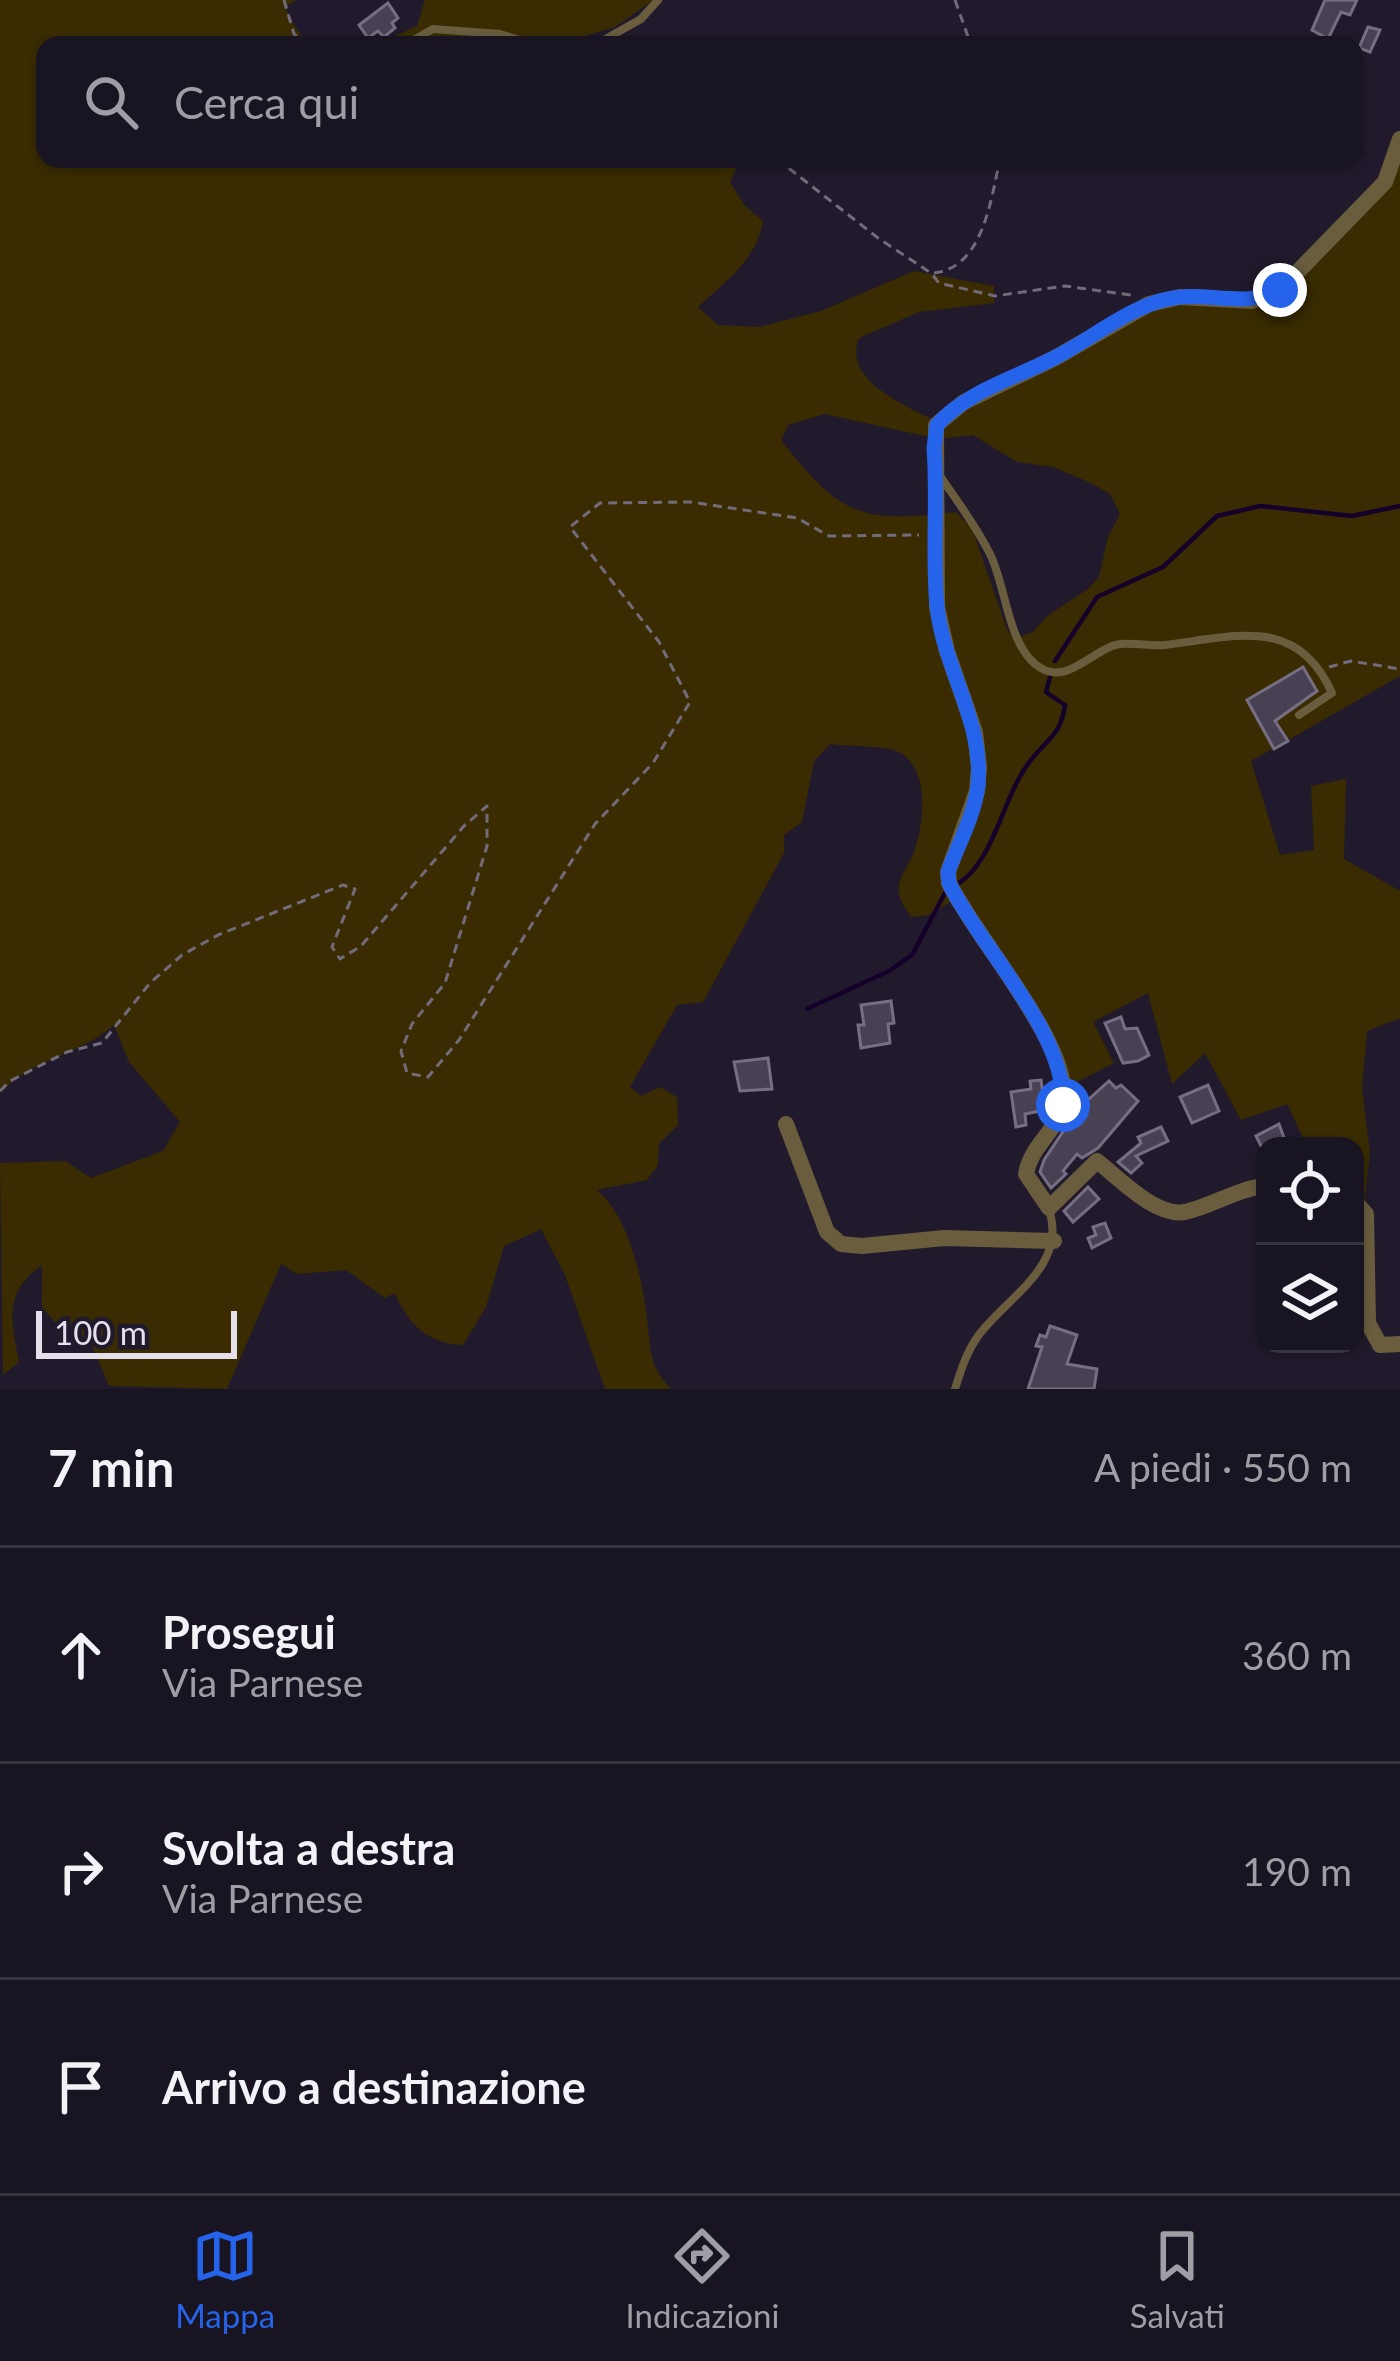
<!DOCTYPE html>
<html lang="it">
<meta charset="utf-8">
<style>
body{margin:0;font-family:Lato,sans-serif;background:#221d2a;color:#f1f3f6}
.controls{position:absolute;right:36px;bottom:36px;display:grid;overflow:hidden;border-radius:24px;box-shadow:0 3px 9px #0004}
.controls button{width:108px;height:108px;display:grid;place-items:center;padding:0;border:0;border-bottom:3px solid #37333f;background:#191421;color:#f1f3f6;font:60px sans-serif}
.scale{position:absolute;left:36px;bottom:30px;width:201px;box-sizing:border-box;padding-left:12px;border:6px solid #e4dfeb;border-top:0;font-size:33px;line-height:42px;white-space:nowrap;color:#e4dfeb;-webkit-text-stroke:9px #211a2c;paint-order:stroke}
.stop{position:absolute;width:36px;height:36px;margin:-27px;border:9px solid #2563eb;border-radius:50%;background:#fff}
.stop.end{background:#2563eb;border-color:#fff;box-shadow:0 3px 12px #0008}
.list{margin:0;padding:0;list-style:none}
h2{display:flex;justify-content:space-between;align-items:center;height:156px;margin:0;padding:0 48px;font-size:51px}
h2 small{font-size:39px;font-weight:400;color:#9f9ea5}
.list li{display:grid;grid-template-columns:78px 1fr auto;gap:36px;align-items:center;box-sizing:border-box;height:216px;padding:0 48px;border-top:3px solid #37333f}
.list b{display:block;font-size:45px;white-space:nowrap}
.list p{margin:0;font-size:39px;white-space:nowrap;color:#9f9ea5}
.list em{font-size:39px;font-style:normal;color:#9f9ea5}
.icon{flex:none;width:66px;height:66px;fill:none;stroke:currentColor;stroke-width:2;stroke-linecap:round;stroke-linejoin:round}
.map{position:relative;flex:none;width:1400px;height:1389px;overflow:hidden}
.search{position:absolute;background:#191421;box-shadow:0 3px 9px #0004;left:36px;right:36px;top:36px;height:132px;display:flex;align-items:center;gap:30px;box-sizing:border-box;padding:0 42px;border-radius:24px;color:#9f9ea5;font-size:45px}
.sheet{height:804px;background:#191421}
nav{display:flex;justify-content:space-around;align-items:center;box-sizing:border-box;height:168px;border-top:3px solid #37333f;background:#191421;font-size:33px;color:#9f9ea5}
nav a{display:grid;justify-items:center;gap:6px}
nav .on{color:#2563eb}
.map>svg:first-child{display:block}
.green{fill:#3a2c00;fill-rule:evenodd}
.lines{fill:none;stroke-linecap:round;stroke-linejoin:round}
.stream{stroke:#15002b;stroke-width:4.5}
.building{fill:#484154;stroke:#766e83;stroke-width:3}
.path{stroke:#716b7b;stroke-width:3;stroke-dasharray:9 6;stroke-linecap:butt}
.lane{stroke:#6a5d3e;stroke-width:8}
.street{stroke:#6a5d3e;stroke-width:16}
.route{stroke:#2563eb;stroke-width:15}
</style>
<div class="map">
<svg width="1400" height="1389" viewBox="0 0 1400 1389">
<rect width="100%" height="100%" fill="#211a2c"/>
<path class="green" d="M0,0H296L285,7C293,25 299,38 319,45H45V159H741L730,182L744,205L763,221C757,259 725,282 698,307L718,325L759,327L821,311L914,271L994,286V303L919,312L859,338C841,383 912,408 943,425L960,404L1146,305L1270,296L1378,194L1400,150V676L1251,761L1280,855L1314,850L1311,786L1346,779L1344,859L1400,891V1018L1367,1031L1362,1088L1370,1153L1364,1206L1355,1200V1146H1307L1287,1104L1241,1120L1205,1053L1172,1084L1148,993L1093,1022L1114,1063L1069,1086L957,898L929,915L912,917C906,910 900,902 899,892C897,879 907,868 912,857C924,828 932,768 897,751C885,746 846,746 830,744L814,761L802,822L784,835V853L703,1002L677,1005L630,1087L641,1096L660,1087L677,1097L678,1125L659,1144L658,1165L647,1180L596,1190C628,1213 643,1281 647,1319C651,1349 648,1365 671,1389H605L565,1275L541,1229L504,1246L486,1307L463,1345C429,1344 407,1324 395,1293L385,1298L346,1270L297,1274L281,1264L227,1389L109,1386L91,1343L70,1340L42,1307V1265C3,1293 11,1319 19,1362L3,1375L0,1163L65,1161L91,1178L163,1151L180,1122L129,1062L114,1025C82,1054 31,1059 0,1093ZM825,414L938,439L973,435L1017,462L1053,467L1091,483L1110,494L1120,514L1108,537L1099,577L1088,589L1047,616L1033,632L1016,638L1008,632L972,529L956,512C859,524 840,515 781,440L788,425Z
M425,0H653L615,27L554,45H375L417,26Z"/>
<g class="lines">
<path class="stream" d="M1055,661L1097,597L1163,567L1217,516L1260,506L1352,516L1400,506
M959,883C995,860 1003,794 1031,760C1048,738 1061,735 1065,705L1046,692L1050,677
M807,1009L889,971L912,955L946,891"/>
</g>
<path class="building" d="M1325,0H1357L1350,15L1341,12L1328,39L1312,30Z
M388,3L398,18L392,23L395,28L384,37L378,31L368,38L359,25Z
M1368,27L1380,30L1370,52L1359,48Z
M1303,667L1317,691L1275,721L1288,741L1274,749L1247,700Z
M891,1001L894,1023L888,1024L890,1043L861,1048L858,1025H864L861,1005Z
M1121,1017L1125,1029L1137,1028L1149,1055L1138,1061L1123,1063L1105,1023Z
M768,1058L772,1089L740,1091L734,1062Z
M1041,1080L1045,1110L1025,1114L1026,1125L1016,1127L1011,1092L1031,1089L1030,1081Z
M1109,1081L1116,1088L1121,1085L1138,1101L1098,1148L1082,1158L1077,1154L1063,1171L1066,1174L1051,1188L1040,1172L1044,1160L1079,1108Z
M1208,1085L1219,1111L1192,1123L1180,1097Z
M1279,1124L1287,1146H1261L1256,1136Z
M1161,1127L1168,1141L1136,1156L1142,1163L1131,1173L1118,1162L1141,1143L1138,1137Z
M1088,1187L1099,1199L1073,1222L1064,1211Z
M1105,1223L1111,1238L1092,1248L1088,1238L1096,1235L1093,1227Z
M1050,1326L1077,1335L1067,1364L1097,1369L1094,1389H1028L1042,1347L1036,1346L1040,1335L1046,1337Z"/>
<g class="lines">
<path class="path" d="M284,0L294,34L306,45
M955,0L971,45
M777,159L878,238L931,273L939,283L995,296L1065,286L1131,295
M934,273C983,268 991,199 1000,159
M1329,667L1351,661L1400,669
M0,1091L10,1081L67,1052L102,1043L150,983L182,955L218,935L343,885L355,889L332,947L340,959L361,946L464,826L487,806V846L445,983L412,1024L401,1051L407,1073L428,1077L459,1040L595,824L653,763L690,702L659,642L570,527L600,503L691,502L797,518L829,536L919,535"/>
<path class="lane" d="M405,45L433,29L500,34L535,45
M595,45L641,19L658,0
M940,476C958,502 976,526 990,554C1006,586 1007,640 1035,664C1062,687 1086,657 1110,647C1125,640 1148,647 1165,645C1233,637 1297,614 1332,693L1299,715
M955,1389C961,1370 966,1353 978,1336C1007,1297 1068,1266 1049,1210"/>
<path class="street" d="M786,1124L827,1232L841,1244L862,1246L944,1238L1054,1241
M1265,1186C1236,1189 1213,1206 1185,1212C1155,1217 1119,1178 1097,1161L1049,1208L1026,1174C1031,1144 1059,1131 1063,1101C1072,1045 974,936 949,883L948,872L977,791L979,767L975,732L947,651L937,607L936,425L964,402L1055,358L1149,304L1180,297L1252,301L1280,290L1385,182L1400,139
M1355,1202L1366,1214L1368,1323L1380,1345L1400,1344"/>
</g>
<g class="lines">
<path class="route" d="M1063,1105C1066,1032 980,947 949,883L948,872C958,845 975,814 978,785C984,722 943,667 937,606C932,554 938,500 934,448L937,425C967,391 1016,378 1056,357C1095,337 1136,301 1180,297C1216,294 1247,307 1280,290"/>
</g>
</svg>
<div class="controls">
<button><svg class="icon" aria-label="locate" viewBox="0 0 24 24"><circle cx="12" cy="12" r="6"/><path d="M12 2v4M12 18v4M2 12h4M18 12h4"/></svg></button>
<button><svg class="icon" aria-label="layers" viewBox="0 0 24 24"><path d="M12 4l9 5-9 5-9-5zM3 14l9 5 9-5"/></svg></button>
</div>
<div class="scale">100 m</div>
<div class="stop" style="left:1063px;top:1105px"></div>
<div class="stop end" style="left:1280px;top:290px"></div>
<div class="search"><svg class="icon" aria-label="search" viewBox="0 0 24 24"><circle cx="10" cy="10" r="6"/><path d="M15 15l6 6"/></svg>Cerca qui</div>
</div>
<section class="sheet">
<h2>7 min<small>A piedi · 550 m</small></h2>
<ul class="list">
<li><svg class="icon" aria-label="ahead" viewBox="0 0 24 24"><path d="M12 20V5M6 11l6-6 6 6"/></svg><div><b>Prosegui</b><p>Via Parnese</p></div><em>360 m</em></li>
<li><svg class="icon" aria-label="right" viewBox="0 0 24 24"><path d="M7 20v-9h11M14 6l5 5-5 5"/></svg><div><b>Svolta a destra</b><p>Via Parnese</p></div><em>190 m</em></li>
<li><svg class="icon" aria-label="arrive" viewBox="0 0 24 24"><path d="M6 21V4h12l-3 4 3 4H6"/></svg><div><b>Arrivo a destinazione</b></div></li>
</ul>
</section>
<nav>
<a class="on"><svg class="icon" aria-label="map" viewBox="0 0 24 24"><path d="M3 6l6-2 6 2 6-2v14l-6 2-6-2-6 2zM9 4v14M15 6v14"/></svg>Mappa</a>
<a><svg class="icon" aria-label="directions" viewBox="0 0 24 24"><path d="M12 3l9 9-9 9-9-9zM9 14v-3h6M13 9l2 2-2 2"/></svg>Indicazioni</a>
<a><svg class="icon" aria-label="saved" viewBox="0 0 24 24"><path d="M7 4h10v16l-5-4-5 4z"/></svg>Salvati</a>
</nav>
